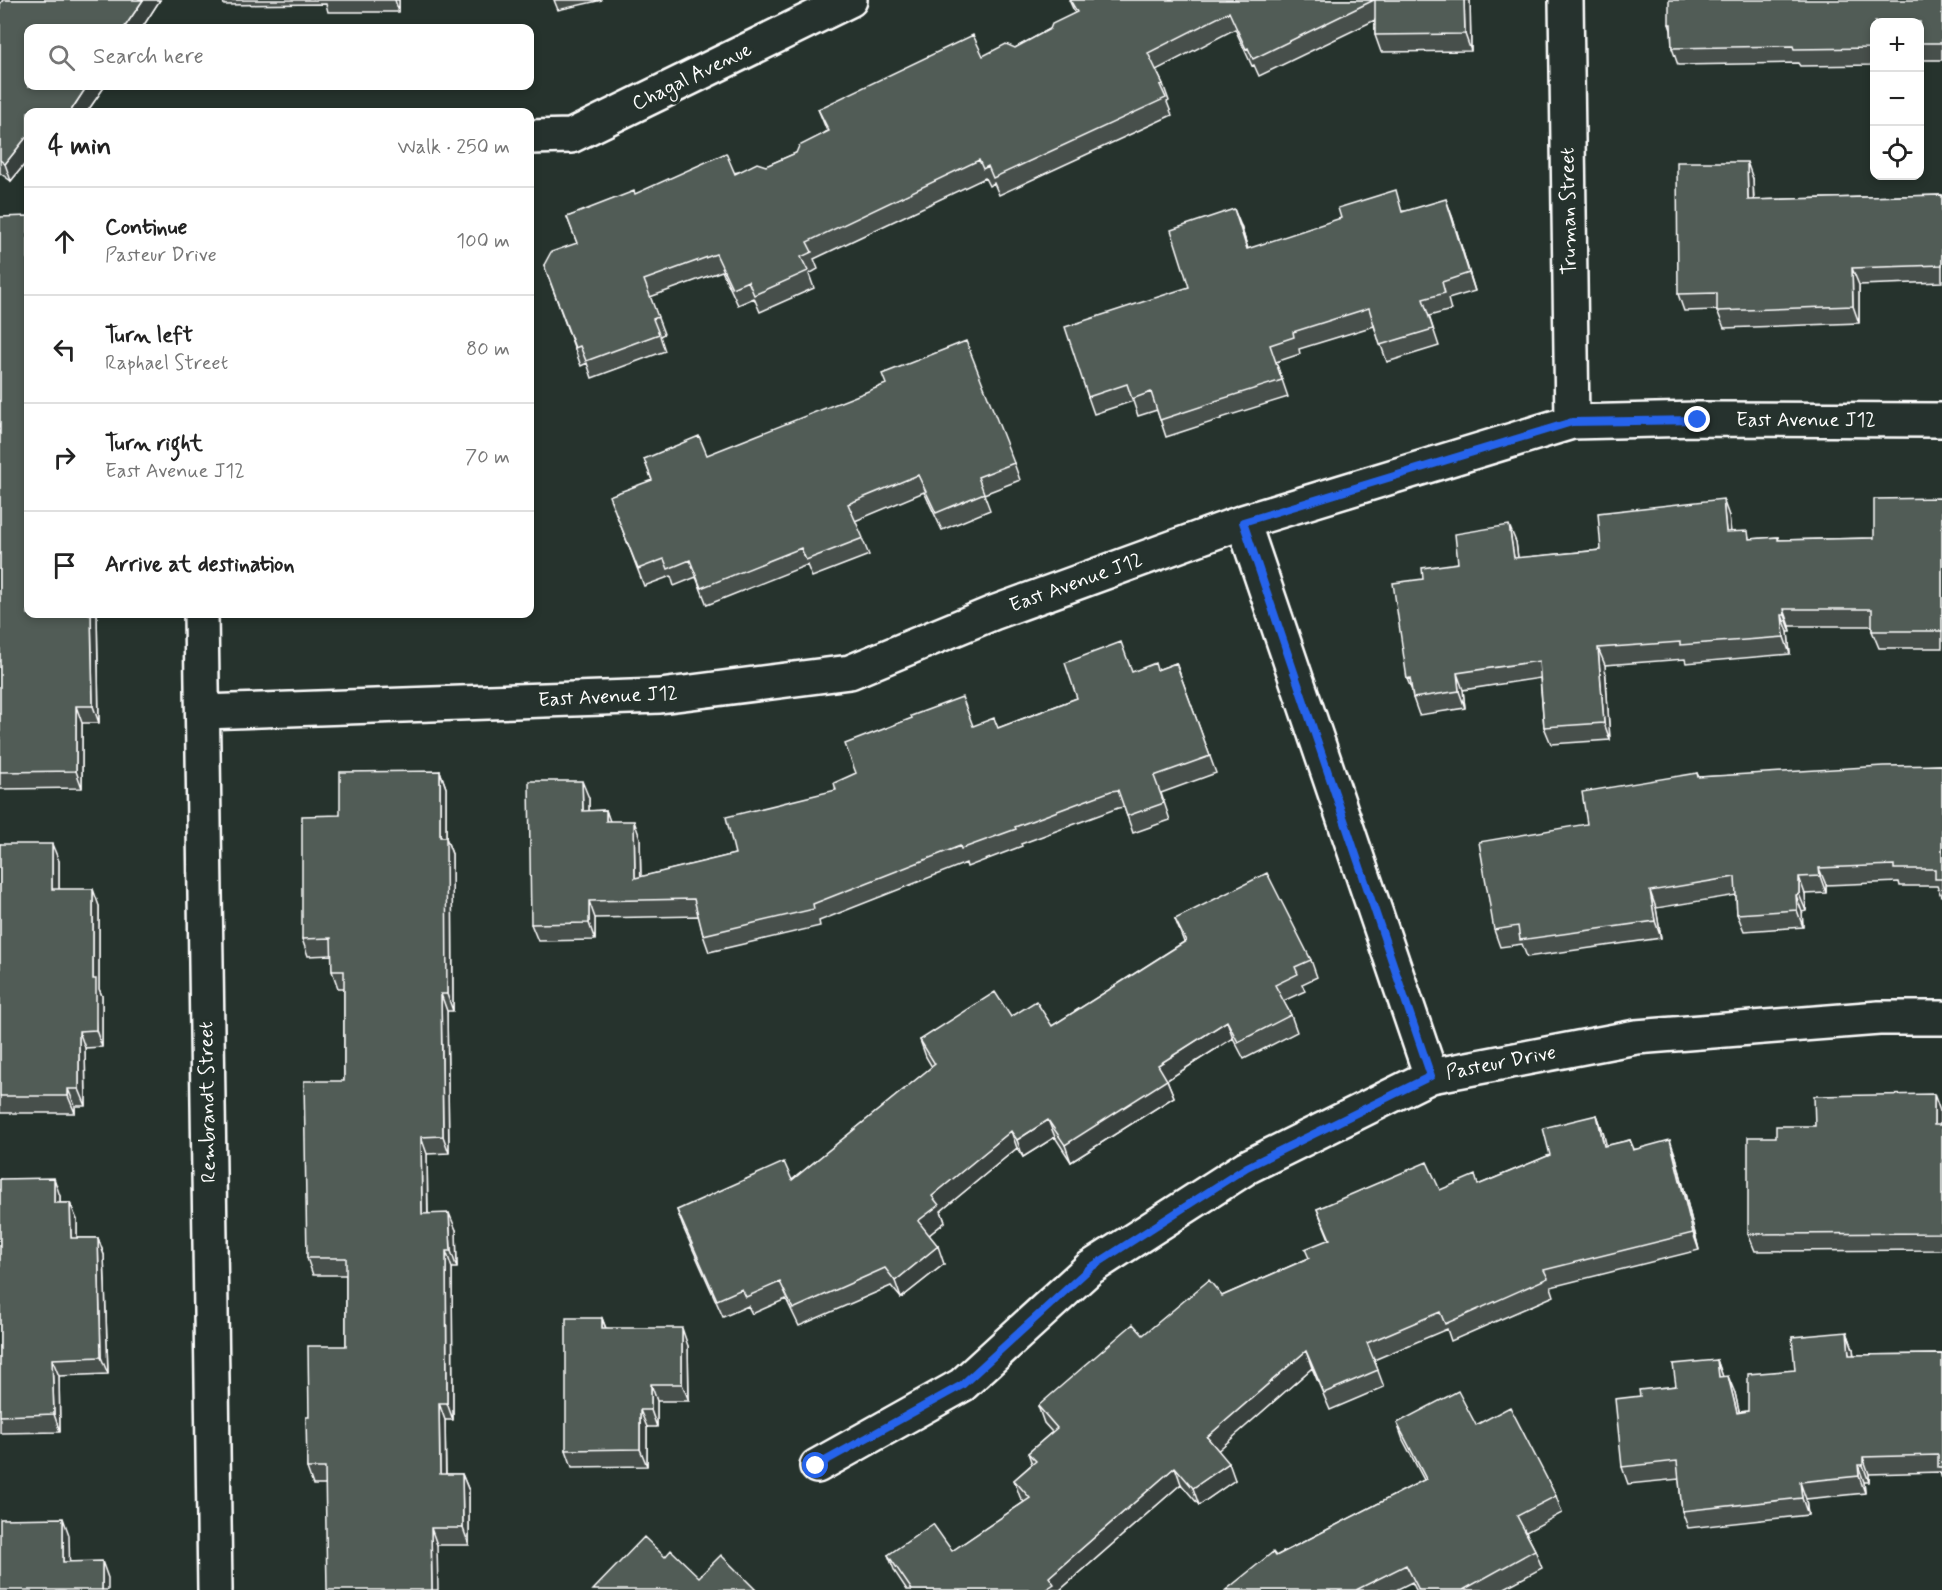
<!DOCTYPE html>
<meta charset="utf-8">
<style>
body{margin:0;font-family:Mynerve,sans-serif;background:#f6f6f6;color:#222}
.controls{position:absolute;right:18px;top:18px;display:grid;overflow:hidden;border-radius:12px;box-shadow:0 3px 9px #0003}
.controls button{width:54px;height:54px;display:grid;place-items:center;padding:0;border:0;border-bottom:2px solid #e0e0e0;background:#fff;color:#222;font:30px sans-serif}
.stop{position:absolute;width:18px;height:18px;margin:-14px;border:4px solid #2563eb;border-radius:50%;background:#fff}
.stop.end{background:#2563eb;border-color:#fff;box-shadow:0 2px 6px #0008}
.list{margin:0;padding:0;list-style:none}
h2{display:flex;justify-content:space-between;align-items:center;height:78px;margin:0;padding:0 24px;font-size:26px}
h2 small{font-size:20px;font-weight:400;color:#767676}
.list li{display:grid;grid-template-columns:39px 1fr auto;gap:18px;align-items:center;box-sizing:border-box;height:108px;padding:0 24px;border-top:2px solid #e0e0e0}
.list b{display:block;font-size:22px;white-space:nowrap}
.list p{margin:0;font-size:20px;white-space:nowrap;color:#767676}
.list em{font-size:20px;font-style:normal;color:#767676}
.icon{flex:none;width:33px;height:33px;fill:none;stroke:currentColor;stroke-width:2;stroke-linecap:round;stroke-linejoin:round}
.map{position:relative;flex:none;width:1942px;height:1590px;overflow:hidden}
.search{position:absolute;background:#fff;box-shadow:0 3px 9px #0003;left:24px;top:24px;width:510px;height:66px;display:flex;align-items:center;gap:15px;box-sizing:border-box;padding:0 21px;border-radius:12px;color:#767676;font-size:22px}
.panel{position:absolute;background:#fff;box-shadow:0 3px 9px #0003;left:24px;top:108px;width:510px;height:510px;border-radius:12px}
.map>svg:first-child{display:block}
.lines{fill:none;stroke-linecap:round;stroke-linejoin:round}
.street-casing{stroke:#fff;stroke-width:38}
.street{stroke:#26332d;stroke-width:33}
.wall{fill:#464f4b;stroke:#fff;stroke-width:1.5}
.shaded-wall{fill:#39403d;stroke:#fff;stroke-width:1.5}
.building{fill:#515c57;stroke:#fff;stroke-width:1.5}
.route{stroke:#2563eb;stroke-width:8}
.labels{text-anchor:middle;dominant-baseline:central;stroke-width:6;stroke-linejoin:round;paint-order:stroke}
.street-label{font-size:20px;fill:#fff;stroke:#26332d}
</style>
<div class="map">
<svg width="1942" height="1590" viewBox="0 0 1942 1590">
<rect width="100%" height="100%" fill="#26332d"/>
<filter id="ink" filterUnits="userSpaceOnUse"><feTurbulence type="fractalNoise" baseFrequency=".0167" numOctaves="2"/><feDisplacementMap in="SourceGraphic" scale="12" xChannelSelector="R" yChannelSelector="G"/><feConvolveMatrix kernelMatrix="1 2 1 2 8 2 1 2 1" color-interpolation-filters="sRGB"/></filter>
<g filter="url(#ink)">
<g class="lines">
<g class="street-casing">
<path id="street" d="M1566,0L1572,422
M530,137L571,136L850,0
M1243,522L1431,1076
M201,614L215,1590
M203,712L660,696L850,672L993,613L1243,522L1572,422L1698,419L1942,420
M817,1466L962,1385L1090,1268L1247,1167L1431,1076L1636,1037L1879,1018H1942"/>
</g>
<use href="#street" class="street"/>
</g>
<path class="wall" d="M3,0H160L142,28L28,86H105L87,112H28V160L11,181L0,173V4Z
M223,0H399V12H328L326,4L224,5Z
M554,0H602L558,10Z
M1069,0H1470L1471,51L1381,52L1375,35V20L1259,76L1254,65L1252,66L1235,29L1156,70L1163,84L1169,101L1167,102L1172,115L999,195L994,183L989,186L985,178L814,259L818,269L809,274L814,288L760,312L754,298L738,305L722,271L650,297L664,334L660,336L665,351L592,378L587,363L581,366L544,265L577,243L567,217L635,194L766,166L796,153L827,131L818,109L983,56L1015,48L1050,29L1075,13Z
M1942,0V60H1920V22H1875V65L1800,66L1798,63L1678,65L1672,48L1671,30L1669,24Z
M1753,179L1754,200L1942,195V282L1859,285V323L1724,328L1717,310L1684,311L1678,294Z
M1403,211L1452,216L1475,291L1448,299L1451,310L1429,316L1439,346L1387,362L1374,326L1299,349L1300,354L1276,362L1288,397L1221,418V419L1166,437L1157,410L1138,416L1133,401L1094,414L1088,397L1189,287L1241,226L1248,249Z
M0,217L28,614H97L99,723H82V788L0,789Z
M707,455L1014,463L1020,480L984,494L990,510L942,530L924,492L855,521L869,555L812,577L807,565L707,605L696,577L674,586L671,576L644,586L616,513L652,480L644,459Z
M1942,498V648H1879L1872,631V626H1790L1791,632H1788L1790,654L1686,663L1685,659L1605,665L1610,740L1551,744L1544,727L1540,678L1463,690L1465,708L1419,715L1413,698L1412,691L1407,679L1423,579L1458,563L1516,542L1518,558L1601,550L1729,516L1731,532L1751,539L1778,537L1779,540L1874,538Z
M1176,663L1216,773L1161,793L1170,820L1133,833L1124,807L1118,808L1021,844L1022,846L967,867L966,863L819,921L820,926L709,952L703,935L699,916L595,918V940L538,941L531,924L589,798V811L606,810L609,821L640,838L641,877L735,854L836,790L973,726L998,728L1077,698L1132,672L1157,670Z
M1942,765V896H1941L1937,886H1900L1899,882L1826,885V893L1805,894L1806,911L1802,912L1803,927L1744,931L1737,914L1736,895L1656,908L1661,938L1527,957L1522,944L1500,947L1494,930L1587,824L1697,773L1699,777Z
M440,771L446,788V838L452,854L453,1011H447L449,1153L427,1154L428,1213L456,1230L457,1268H452L453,1420H445L446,1474H462L469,1491V1545H437L326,1485H313L307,1468L309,1417L346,1346V1275H313L307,1258L344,1081V988H338L332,971V955L308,956L302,939L340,815Z
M0,844L59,861V889L99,906V989L102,996V1047L85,1048L86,1106H75V1113H0Z
M1175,919L1311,960L1317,977L1302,984L1305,991L1283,1001L1291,1015L1297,1032L1244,1059L1233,1038L1167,1080L1174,1097L1071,1162L1055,1137L1023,1157L1017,1148L941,1211L945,1222L929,1235L944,1264L901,1298L891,1286L799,1326L786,1299L752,1314L748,1306L723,1317L683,1227L677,1210L792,1180L932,1067L926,1057L920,1040L1011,1017L1052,1026L1184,942Z
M1940,1111V1125H1942V1250L1755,1251L1748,1234L1776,1137L1815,1126Z
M1597,1115L1603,1132L1606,1146L1630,1140L1634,1149L1676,1157L1699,1250L1551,1287L1554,1296L1451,1341L1447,1329L1374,1360L1384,1387L1330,1410L1312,1368L1218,1450L1235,1480L1199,1505L1181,1484L1060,1590H907L895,1572L888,1555L952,1551L1024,1502L1020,1497L1014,1480L1032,1464L1028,1453L1052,1432L1044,1423L1038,1406L1143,1335L1222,1296L1309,1258L1329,1239L1317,1209L1478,1185L1550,1155Z
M0,1179L60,1196V1203H70L77,1220V1238H98L104,1255L108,1374L59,1376L60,1432L0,1433Z
M602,1318L606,1328L688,1346L689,1401H657V1427H647V1466L572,1467L566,1450Z
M1847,1332L1853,1349L1854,1355L1942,1354V1479L1940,1472L1869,1474V1482H1864L1865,1493L1806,1499L1808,1515L1688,1528L1682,1511L1679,1479L1628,1484L1622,1467L1640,1396L1676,1386L1717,1360L1723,1377L1735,1393L1739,1412L1748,1411L1795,1370Z
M1397,1423L1476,1425L1556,1496L1562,1513L1526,1532L1535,1550L1542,1568L1501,1590H1416L1412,1582L1396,1590H1226L1276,1556L1424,1480L1403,1440Z"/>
<path class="shaded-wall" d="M143,0H160L142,28H124Z
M395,0H399V12Z
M1464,0H1470L1471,51L1465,34Z
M87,86H105L87,112H70Z
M28,135V160L11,181L5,164Z
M1747,162L1753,179L1754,217L1748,200Z
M1446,199L1452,216L1475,291L1469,273Z
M1234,209L1241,226L1253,266L1247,249Z
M1852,268L1859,285V323L1853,306Z
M1723,499L1729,516L1732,549L1726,532Z
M1509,525L1516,542L1520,575L1514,558Z
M1784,609L1790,626L1791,632L1785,615Z
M91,614H97L99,723L93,706Z
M1782,615L1788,632L1790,654L1784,637Z
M1598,648L1605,665L1610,740L1604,723Z
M1457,673L1463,690L1465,708L1459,691Z
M76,706L82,723V788L76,771Z
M440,771L446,788V838L452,854L453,1011L447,994L440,837Z
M582,781L589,798V828L583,811Z
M606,810L612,827L606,821Z
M634,821L640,838L641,895L635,878Z
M52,844L59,861V906L52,889Z
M1819,868L1826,885V893L1820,876Z
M1799,877L1805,894L1806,911L1799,894Z
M93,889L99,906V989L102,996V1047L96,1030L93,979Z
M1650,891L1656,908L1661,938L1655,921Z
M1796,895L1802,912L1803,927L1797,910Z
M589,901L595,918V940L589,923Z
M441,994L447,1011L449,1153L443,1136Z
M1227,1021L1233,1038L1167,1080L1174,1097L1071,1162L1065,1145L1158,1065Z
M79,1031L85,1048L86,1106L79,1089Z
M68,1089L75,1106V1113L68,1096Z
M1934,1094L1940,1111V1142L1934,1125Z
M1597,1115L1603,1132L1611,1163L1604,1146Z
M1048,1120L1055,1137L1023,1157L1017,1140Z
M1011,1131L1017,1148L941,1211L945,1222L924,1239L918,1221L932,1196Z
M421,1137L427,1154L428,1231L422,1214Z
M1670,1140L1676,1157L1699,1250L1693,1233Z
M54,1178L60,1196V1221L54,1203Z
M70,1203L77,1220V1255L71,1238Z
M449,1213L456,1230L457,1268L451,1251Z
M98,1238L104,1255L108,1374L101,1357Z
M938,1246L944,1264L901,1298L895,1281Z
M446,1251L452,1268L453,1420L447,1403Z
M602,1318L608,1335L602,1328Z
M682,1328L688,1346L689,1401L682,1384Z
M1847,1332L1853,1349L1855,1372L1849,1355Z
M1306,1351L1312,1368L1214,1454L1207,1437Z
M52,1359L59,1376L60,1432L54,1414Z
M1717,1360L1723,1377H1719Z
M1728,1376L1735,1393L1743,1430L1737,1413Z
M651,1384L657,1401V1427L651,1410Z
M439,1403L445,1420L446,1491L440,1474Z
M640,1410L647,1427V1466L640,1449Z
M1863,1457L1869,1474V1482L1863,1465Z
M1229,1463L1235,1480L1199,1505L1193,1488Z
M1858,1465L1864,1482L1865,1493L1859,1476Z
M1175,1467L1181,1484L1060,1590H1045L1049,1577Z
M462,1474L469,1491V1545L463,1528Z
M1800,1482L1806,1499L1808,1515L1802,1498Z
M63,1518L69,1535L70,1579L63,1562Z
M431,1528L437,1545L438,1590H432Z
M102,1561L108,1578V1590H102Z"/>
<path class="building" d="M3,0H143L124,28H28V86H87L70,112H28V135L5,164L0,160V4Z
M1070,0H1374L1253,59L1248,48L1246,49L1229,12L1148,53L1163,84L1160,85L1166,98L993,178L988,166L983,169L979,160L807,242L812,252L801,257L808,271L754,295L748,281L732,288L716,254L644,280L658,317L653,319L659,334L586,361L580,346L575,348L544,265L551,252L577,243L567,217L634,191L635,194L726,153L735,174L757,163L766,166L796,153L799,146L829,131L818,109L973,35L983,56L1006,44L1015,48L1050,29L1052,24L1077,12Z
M1375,0H1464L1465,34L1375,35Z
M1669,0H1942V43H1920V22H1875V48L1794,49L1793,46L1672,48L1671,24H1669Z
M1677,162H1747L1748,200L1942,195V265L1852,268L1853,306L1717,311V293L1678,294Z
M1396,190L1402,212L1446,199L1469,273L1442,282L1445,293L1423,299L1433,329L1380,345L1369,308L1293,332L1294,337L1270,345L1282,380L1215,401V402L1160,420L1151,392L1132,399L1127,384L1088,397L1065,327L1189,287L1171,230L1234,209L1247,249L1341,218L1338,208Z
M28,216V614H91L93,706H76V771L0,772V217Z
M966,341L1014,463L978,477L984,493L936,513L918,475L848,504L863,538L806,560L801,548L701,588L690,560L668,569L664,559L638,569L609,496L652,480L644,459L699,436L707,455L886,384L882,374Z
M1942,498V631H1872V609H1784L1785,615H1782L1784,637L1680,645V642L1598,648L1604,723L1544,727L1539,661L1457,673L1459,691L1413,698L1410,678L1407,679L1393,583L1423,579L1422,568L1458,563L1455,534L1509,525L1514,558L1601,550L1598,513L1723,499L1726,532L1748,531L1749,539L1778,537V540L1874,538V499Z
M1121,642L1132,672L1155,663L1157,670L1176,663L1210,756L1154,776L1164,803L1127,816L1118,790L1111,791L1015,827L1016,829L961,849L960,846L813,904L814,909L703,935L694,899L589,901V923L531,924L529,781H582L583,811L606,810V821H634L635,878L735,854L726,817L836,790L834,783L856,773L845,744L912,718L911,716L962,697L973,726L994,718L998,728L1077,698L1065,663Z
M1942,765V879H1935V869H1894V865L1819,868L1820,876L1799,877V894L1796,895L1797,910L1737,914L1735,877L1650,891L1655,921L1520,940L1518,926L1494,930L1479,842L1587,824L1582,792L1697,773L1698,777L1883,766Z
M440,771V837H446L447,994H441L443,1136L421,1137L422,1214L449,1213L451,1251H446L447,1403H439L440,1474H462L463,1528H431L432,1590H327L325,1468H307L306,1417H309L308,1346H346V1258H307L304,1081H344V971H332L331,938L302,939V816L340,815V772Z
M0,844H52V889H93V979H96V1030L79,1031V1089H68V1096H0Z
M1267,873L1311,960L1295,967L1298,974L1275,985L1291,1015L1238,1042L1227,1021L1158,1065L1167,1080L1065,1145L1048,1120L1017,1140L1011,1131L932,1196L939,1205L918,1221L938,1246L895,1281L885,1268L793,1309L780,1282L746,1297L742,1289L717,1300L677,1210L784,1162L792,1180L935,1064L920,1040L995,992L1011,1017L1036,1001L1052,1026L1186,941L1175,919Z
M1934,1094V1125H1942V1233L1748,1234V1137H1776V1126H1815L1814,1096Z
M1597,1115L1604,1146L1630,1140L1633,1150L1670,1140L1693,1233L1544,1270L1548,1278L1445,1324L1440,1312L1367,1343L1378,1370L1324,1393L1306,1351L1207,1437L1229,1463L1193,1488L1175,1467L1049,1577L1054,1584L1045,1590H912L888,1555L933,1524L952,1551L1030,1498L1014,1480L1036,1461L1028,1453L1057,1428L1038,1406L1133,1324L1143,1335L1209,1280L1222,1296L1309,1258L1305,1249L1330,1239L1317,1209L1427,1162L1440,1190L1475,1175L1478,1185L1550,1155L1543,1128Z
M54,1178V1203H70L71,1238H98L101,1357L52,1359L54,1414L0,1416V1179Z
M566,1318H602V1328H682V1384H651V1410H640V1449L566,1450Z
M1847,1332L1849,1355L1942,1354V1467H1938V1455L1863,1457V1465H1858L1859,1476L1800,1482L1802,1498L1682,1511L1677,1461L1622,1467L1615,1399L1640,1396L1639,1390L1676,1386L1673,1364L1717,1360L1719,1377L1728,1376L1737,1413L1748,1411V1374L1795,1370L1792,1337Z
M1458,1391L1476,1425L1510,1407L1556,1496L1517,1516L1535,1550L1463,1590H1419L1406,1565L1356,1590H1226L1273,1552L1276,1556L1426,1479L1397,1423Z
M63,1518V1562L102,1561V1590H0V1519Z
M644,1537L665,1557L671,1550L699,1577L721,1555L756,1590H593Z"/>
</g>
<g class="lines" filter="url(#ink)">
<path class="route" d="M816,1466L962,1385L1090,1268L1247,1167L1431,1076L1243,522L1572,422L1698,420"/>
</g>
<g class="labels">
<g class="street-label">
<text transform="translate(692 77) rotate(-26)">Chagal Avenue</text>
<text transform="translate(1569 211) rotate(-91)">Truman Street</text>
<text x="1806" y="420">East Avenue J12</text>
<text transform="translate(1076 583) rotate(-20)">East Avenue J12</text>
<text transform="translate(608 697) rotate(-3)">East Avenue J12</text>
<text transform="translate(1501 1063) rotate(-11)">Pasteur Drive</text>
<text transform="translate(208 1102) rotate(-91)">Rembrandt Street</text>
</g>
</g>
</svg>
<div class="controls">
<button>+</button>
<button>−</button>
<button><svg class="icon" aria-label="locate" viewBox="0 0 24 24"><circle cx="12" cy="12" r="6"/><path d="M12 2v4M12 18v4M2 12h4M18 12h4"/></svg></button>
</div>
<div class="stop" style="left:816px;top:1466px"></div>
<div class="stop end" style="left:1698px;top:420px"></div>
<div class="search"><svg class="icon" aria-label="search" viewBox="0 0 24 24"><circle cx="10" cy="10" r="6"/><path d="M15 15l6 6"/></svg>Search here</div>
<section class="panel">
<h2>4 min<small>Walk · 250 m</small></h2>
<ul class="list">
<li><svg class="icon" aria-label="ahead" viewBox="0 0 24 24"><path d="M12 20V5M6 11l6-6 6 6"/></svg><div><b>Continue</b><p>Pasteur Drive</p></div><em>100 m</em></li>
<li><svg class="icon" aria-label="left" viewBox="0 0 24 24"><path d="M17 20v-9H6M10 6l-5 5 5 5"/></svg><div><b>Turn left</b><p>Raphael Street</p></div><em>80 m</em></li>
<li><svg class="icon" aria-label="right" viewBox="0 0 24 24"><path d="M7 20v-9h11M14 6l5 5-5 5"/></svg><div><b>Turn right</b><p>East Avenue J12</p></div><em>70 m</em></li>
<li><svg class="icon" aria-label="arrive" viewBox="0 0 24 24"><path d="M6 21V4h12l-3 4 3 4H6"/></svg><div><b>Arrive at destination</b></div></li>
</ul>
</section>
</div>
